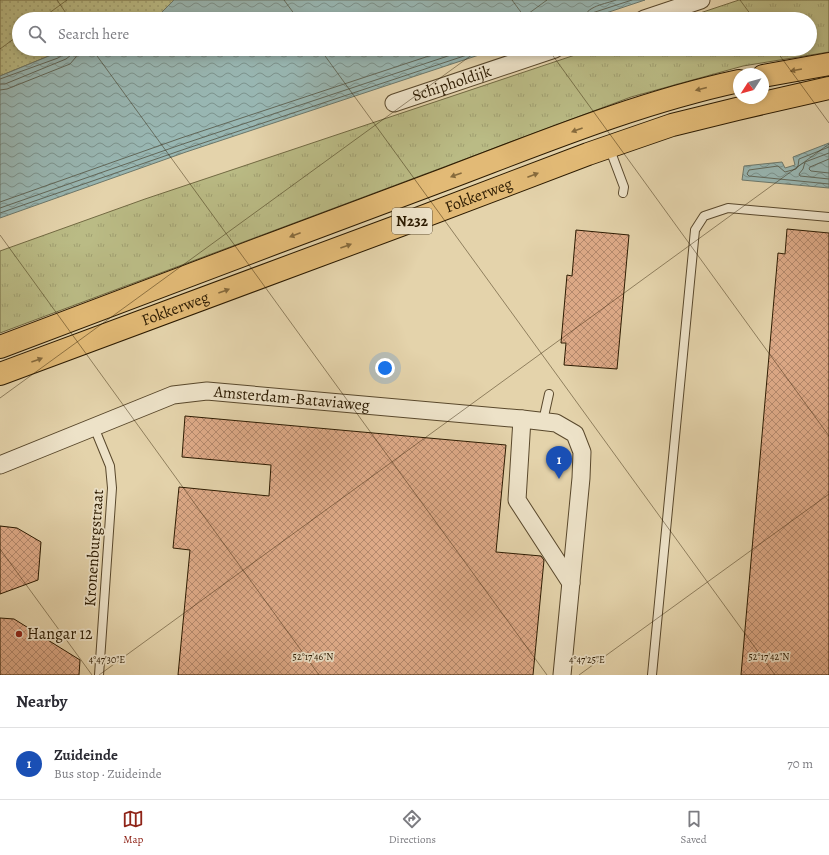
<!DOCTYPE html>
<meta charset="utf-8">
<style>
body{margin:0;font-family:Alegreya,serif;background:#f7f7f7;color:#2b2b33}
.compass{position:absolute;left:733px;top:68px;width:36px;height:36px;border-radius:50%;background:#fff;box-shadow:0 2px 6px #0003;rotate:234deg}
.you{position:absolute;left:385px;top:368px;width:14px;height:14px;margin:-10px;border:3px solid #fff;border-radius:50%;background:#1a73e8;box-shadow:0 0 0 6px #1a73e833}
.badge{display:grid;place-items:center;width:26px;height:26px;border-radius:50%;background:#8f2418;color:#fff;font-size:13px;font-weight:700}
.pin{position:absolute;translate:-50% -33px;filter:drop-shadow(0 1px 2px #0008)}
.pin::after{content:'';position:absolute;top:21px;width:14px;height:12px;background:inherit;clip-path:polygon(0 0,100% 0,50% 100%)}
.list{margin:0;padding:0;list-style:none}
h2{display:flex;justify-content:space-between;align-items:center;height:52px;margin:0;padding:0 16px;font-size:17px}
h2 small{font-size:13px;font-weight:400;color:#7c7c81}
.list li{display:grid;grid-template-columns:26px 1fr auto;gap:12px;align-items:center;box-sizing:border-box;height:72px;padding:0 16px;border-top:1px solid #e1e1e2}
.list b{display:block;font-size:15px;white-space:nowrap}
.list p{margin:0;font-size:13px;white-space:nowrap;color:#7c7c81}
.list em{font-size:13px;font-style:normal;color:#7c7c81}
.icon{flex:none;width:22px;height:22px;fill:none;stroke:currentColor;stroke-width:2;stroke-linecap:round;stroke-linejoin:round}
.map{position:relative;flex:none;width:829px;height:675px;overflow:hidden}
.search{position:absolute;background:#fff;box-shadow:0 2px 6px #0003;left:12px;right:12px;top:12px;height:44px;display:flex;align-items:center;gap:10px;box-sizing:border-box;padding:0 14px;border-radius:22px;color:#7c7c81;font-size:15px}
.sheet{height:124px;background:#fff}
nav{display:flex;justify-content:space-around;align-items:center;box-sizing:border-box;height:56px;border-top:1px solid #e1e1e2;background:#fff;font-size:11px;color:#7c7c81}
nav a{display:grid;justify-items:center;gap:2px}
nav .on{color:#8f2418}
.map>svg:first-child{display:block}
.grass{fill:url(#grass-tufts);stroke:#726a43}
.park{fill:url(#park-dots);stroke:#726a43}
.water{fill:url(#water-waves);stroke:#6c786b}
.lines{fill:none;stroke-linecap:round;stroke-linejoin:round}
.shore{stroke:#62685a;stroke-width:1}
.building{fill:url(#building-cross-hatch);stroke:#2b1a01}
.lane-casing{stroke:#59482c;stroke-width:10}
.street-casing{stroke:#59482c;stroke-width:19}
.primary-casing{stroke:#2b1a01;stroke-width:24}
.lane{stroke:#ede2c8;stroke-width:8}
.street{stroke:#ede2c8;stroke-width:17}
.primary{stroke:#e2ba76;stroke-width:22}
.oneway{fill:#866a3c}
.ticks{fill:none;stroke:#2b1a01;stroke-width:1;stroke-opacity:0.45}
.poi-dot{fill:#8f2418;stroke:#ede2c8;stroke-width:1.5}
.labels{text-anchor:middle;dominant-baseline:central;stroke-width:3.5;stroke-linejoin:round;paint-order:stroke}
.shield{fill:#ede2c8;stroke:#65563d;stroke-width:1}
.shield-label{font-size:15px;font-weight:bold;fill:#2b1a01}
.street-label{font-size:16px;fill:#2b1a01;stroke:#ede2c8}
.poi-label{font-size:16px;fill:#2b1a01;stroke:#ede2c8;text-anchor:start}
.ticks-label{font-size:10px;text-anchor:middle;fill:#2b1a01;stroke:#ede2c8;stroke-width:3.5;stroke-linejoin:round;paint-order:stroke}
</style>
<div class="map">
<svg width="829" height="675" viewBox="0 0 829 675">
<defs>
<pattern id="grass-tufts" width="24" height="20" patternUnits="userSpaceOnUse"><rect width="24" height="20" fill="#babb85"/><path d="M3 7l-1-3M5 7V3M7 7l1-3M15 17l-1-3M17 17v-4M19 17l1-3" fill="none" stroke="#a0a071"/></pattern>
<pattern id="park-dots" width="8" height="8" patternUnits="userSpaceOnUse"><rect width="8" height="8" fill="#babb85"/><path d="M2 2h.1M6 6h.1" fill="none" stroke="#a0a071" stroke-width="1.8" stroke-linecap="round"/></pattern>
<pattern id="water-waves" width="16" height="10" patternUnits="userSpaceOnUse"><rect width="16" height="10" fill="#98b6b2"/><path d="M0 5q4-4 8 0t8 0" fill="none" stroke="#7c938e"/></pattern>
<pattern id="building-cross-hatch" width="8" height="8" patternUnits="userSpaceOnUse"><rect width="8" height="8" fill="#dfab89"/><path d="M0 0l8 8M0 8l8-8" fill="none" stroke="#b58a6e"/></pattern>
</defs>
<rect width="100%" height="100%" fill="#e4d3ab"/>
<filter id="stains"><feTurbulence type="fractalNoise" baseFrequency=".005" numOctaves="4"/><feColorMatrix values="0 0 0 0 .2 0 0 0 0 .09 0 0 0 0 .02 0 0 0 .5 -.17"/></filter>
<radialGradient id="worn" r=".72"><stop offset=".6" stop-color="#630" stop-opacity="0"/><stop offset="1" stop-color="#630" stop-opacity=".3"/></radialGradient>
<path class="grass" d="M739,0H829V52L743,66L631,97L0,333V251L145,199L593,49H810V19H682Z"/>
<path class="park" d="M0,0H174L158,16L151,19H19V49H66L0,76Z"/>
<path class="water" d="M174,0H645L588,19H151L158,16Z
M66,49H497L186,152L0,218V76Z
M829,143V188L742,180L744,166L782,162L785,168L795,165L793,157Z"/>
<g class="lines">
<path class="shore" d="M584,19C585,6 606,4 616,0
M589,19V16L592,13L632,0
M0,79L58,58L65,53L67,49
M0,84H5L66,59L71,55L72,49
M0,90L7,89L70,64L76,57L78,49
M829,147L799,159L798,166L796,169L785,172L778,166L749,170L747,174L749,176L829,184
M829,153L805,162L803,169L799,174L800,176L829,179
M829,159L810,167L809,169L811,171L829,173
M0,202L181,138L450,49
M0,208L183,144L469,49
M0,213L185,149L485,49"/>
</g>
<path class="building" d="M787,229L829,233V675H741L778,253L785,254Z
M576,230L629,235L617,369L564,365L566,343H561L567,275L572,276Z
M185,416L506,445L496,552L541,556L544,560L533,675H178L190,550L173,548L179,487L269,496L271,465L182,457Z
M0,526L17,528L41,542L38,580L0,594Z
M0,618L14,619L80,660L79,675H0Z"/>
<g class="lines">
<g class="lane-casing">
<path id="lane" d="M609,147L624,187L623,193
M543,421L549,394
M94,427L110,466L112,488L99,675
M652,675L695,230L704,216L728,208L829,217"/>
</g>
<g class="street-casing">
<g id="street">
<path d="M644,19L701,0"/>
<path id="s1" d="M394,103L555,49"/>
<path d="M522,419L517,500L571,583"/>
<path id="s2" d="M0,465L173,395L207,391L522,419L556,423L575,434L582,452L581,478L562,675"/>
</g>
</g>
<g class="primary-casing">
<g id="primary">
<path d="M763,76L829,64"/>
<path d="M0,347C148,291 295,235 443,180C541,143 637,103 739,81"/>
<path id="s3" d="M0,374L401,225L588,154L672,125L737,109L829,88"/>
</g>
</g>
<use href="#lane" class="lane"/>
<use href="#street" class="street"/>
<use href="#primary" class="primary"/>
</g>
<defs><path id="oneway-solid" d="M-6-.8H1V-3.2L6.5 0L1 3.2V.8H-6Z"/></defs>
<g class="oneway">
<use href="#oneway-solid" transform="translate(796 70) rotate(170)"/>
<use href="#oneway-solid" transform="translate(701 89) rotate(166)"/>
<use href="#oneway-solid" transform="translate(577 130) rotate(160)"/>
<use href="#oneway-solid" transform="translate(456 175) rotate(160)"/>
<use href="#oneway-solid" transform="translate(533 175) rotate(-21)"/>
<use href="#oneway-solid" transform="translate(295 235) rotate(159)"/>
<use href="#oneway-solid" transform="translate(346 246) rotate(-20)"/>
<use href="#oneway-solid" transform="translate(224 291) rotate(-20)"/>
<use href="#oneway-solid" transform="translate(37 360) rotate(-20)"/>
</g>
<path class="ticks" d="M57,0L70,19M284,0L298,19M512,0L526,19M740,0L754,19M41,19L67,0M521,19L547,0M0,49L19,35M92,49L547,675M320,49L775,675M548,49L829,436M775,49L829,123M0,235L319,675M0,398L480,49M0,549L92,675M99,675L829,144M579,675L829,494"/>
<circle class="poi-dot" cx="19" cy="634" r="4"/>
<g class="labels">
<rect class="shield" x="392" y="208" width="40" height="26" rx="3"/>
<g class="shield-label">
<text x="412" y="221">N232</text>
</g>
<g class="street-label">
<text stroke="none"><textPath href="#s1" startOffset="61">Schipholdijk</textPath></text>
<text stroke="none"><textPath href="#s3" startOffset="511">Fokkerweg</textPath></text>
<text stroke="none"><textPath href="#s3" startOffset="187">Fokkerweg</textPath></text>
<text stroke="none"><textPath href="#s2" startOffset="306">Amsterdam-Bataviaweg</textPath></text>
<text transform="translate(94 548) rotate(-86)">Kronenburgstraat</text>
</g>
<g class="poi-label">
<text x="27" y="634">Hangar 12</text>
</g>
</g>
<g class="ticks-label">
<text x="313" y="660">52°17'46"N</text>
<text x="769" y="660">52°17'42"N</text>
<text x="107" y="663">4°47'30"E</text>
<text x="587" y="663">4°47'25"E</text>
</g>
<rect width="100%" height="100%" filter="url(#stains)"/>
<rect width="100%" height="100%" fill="url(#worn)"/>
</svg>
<svg class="compass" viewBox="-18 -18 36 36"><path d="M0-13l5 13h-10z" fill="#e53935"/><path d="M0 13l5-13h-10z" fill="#7c7c81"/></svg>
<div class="you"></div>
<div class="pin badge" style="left:559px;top:479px;background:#1a4fb4">1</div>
<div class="search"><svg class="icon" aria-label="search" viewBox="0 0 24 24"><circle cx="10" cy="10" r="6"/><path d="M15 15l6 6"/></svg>Search here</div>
</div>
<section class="sheet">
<h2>Nearby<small></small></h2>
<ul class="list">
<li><span class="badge" style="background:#1a4fb4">1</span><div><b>Zuideinde</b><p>Bus stop · Zuideinde</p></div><em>70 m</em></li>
</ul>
</section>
<nav>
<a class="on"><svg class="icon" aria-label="map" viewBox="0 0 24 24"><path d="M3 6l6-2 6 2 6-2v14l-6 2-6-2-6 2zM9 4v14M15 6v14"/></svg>Map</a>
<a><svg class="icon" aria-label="directions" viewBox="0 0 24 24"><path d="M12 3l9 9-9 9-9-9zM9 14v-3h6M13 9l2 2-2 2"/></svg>Directions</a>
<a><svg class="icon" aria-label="saved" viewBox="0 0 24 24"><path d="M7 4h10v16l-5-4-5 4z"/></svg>Saved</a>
</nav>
